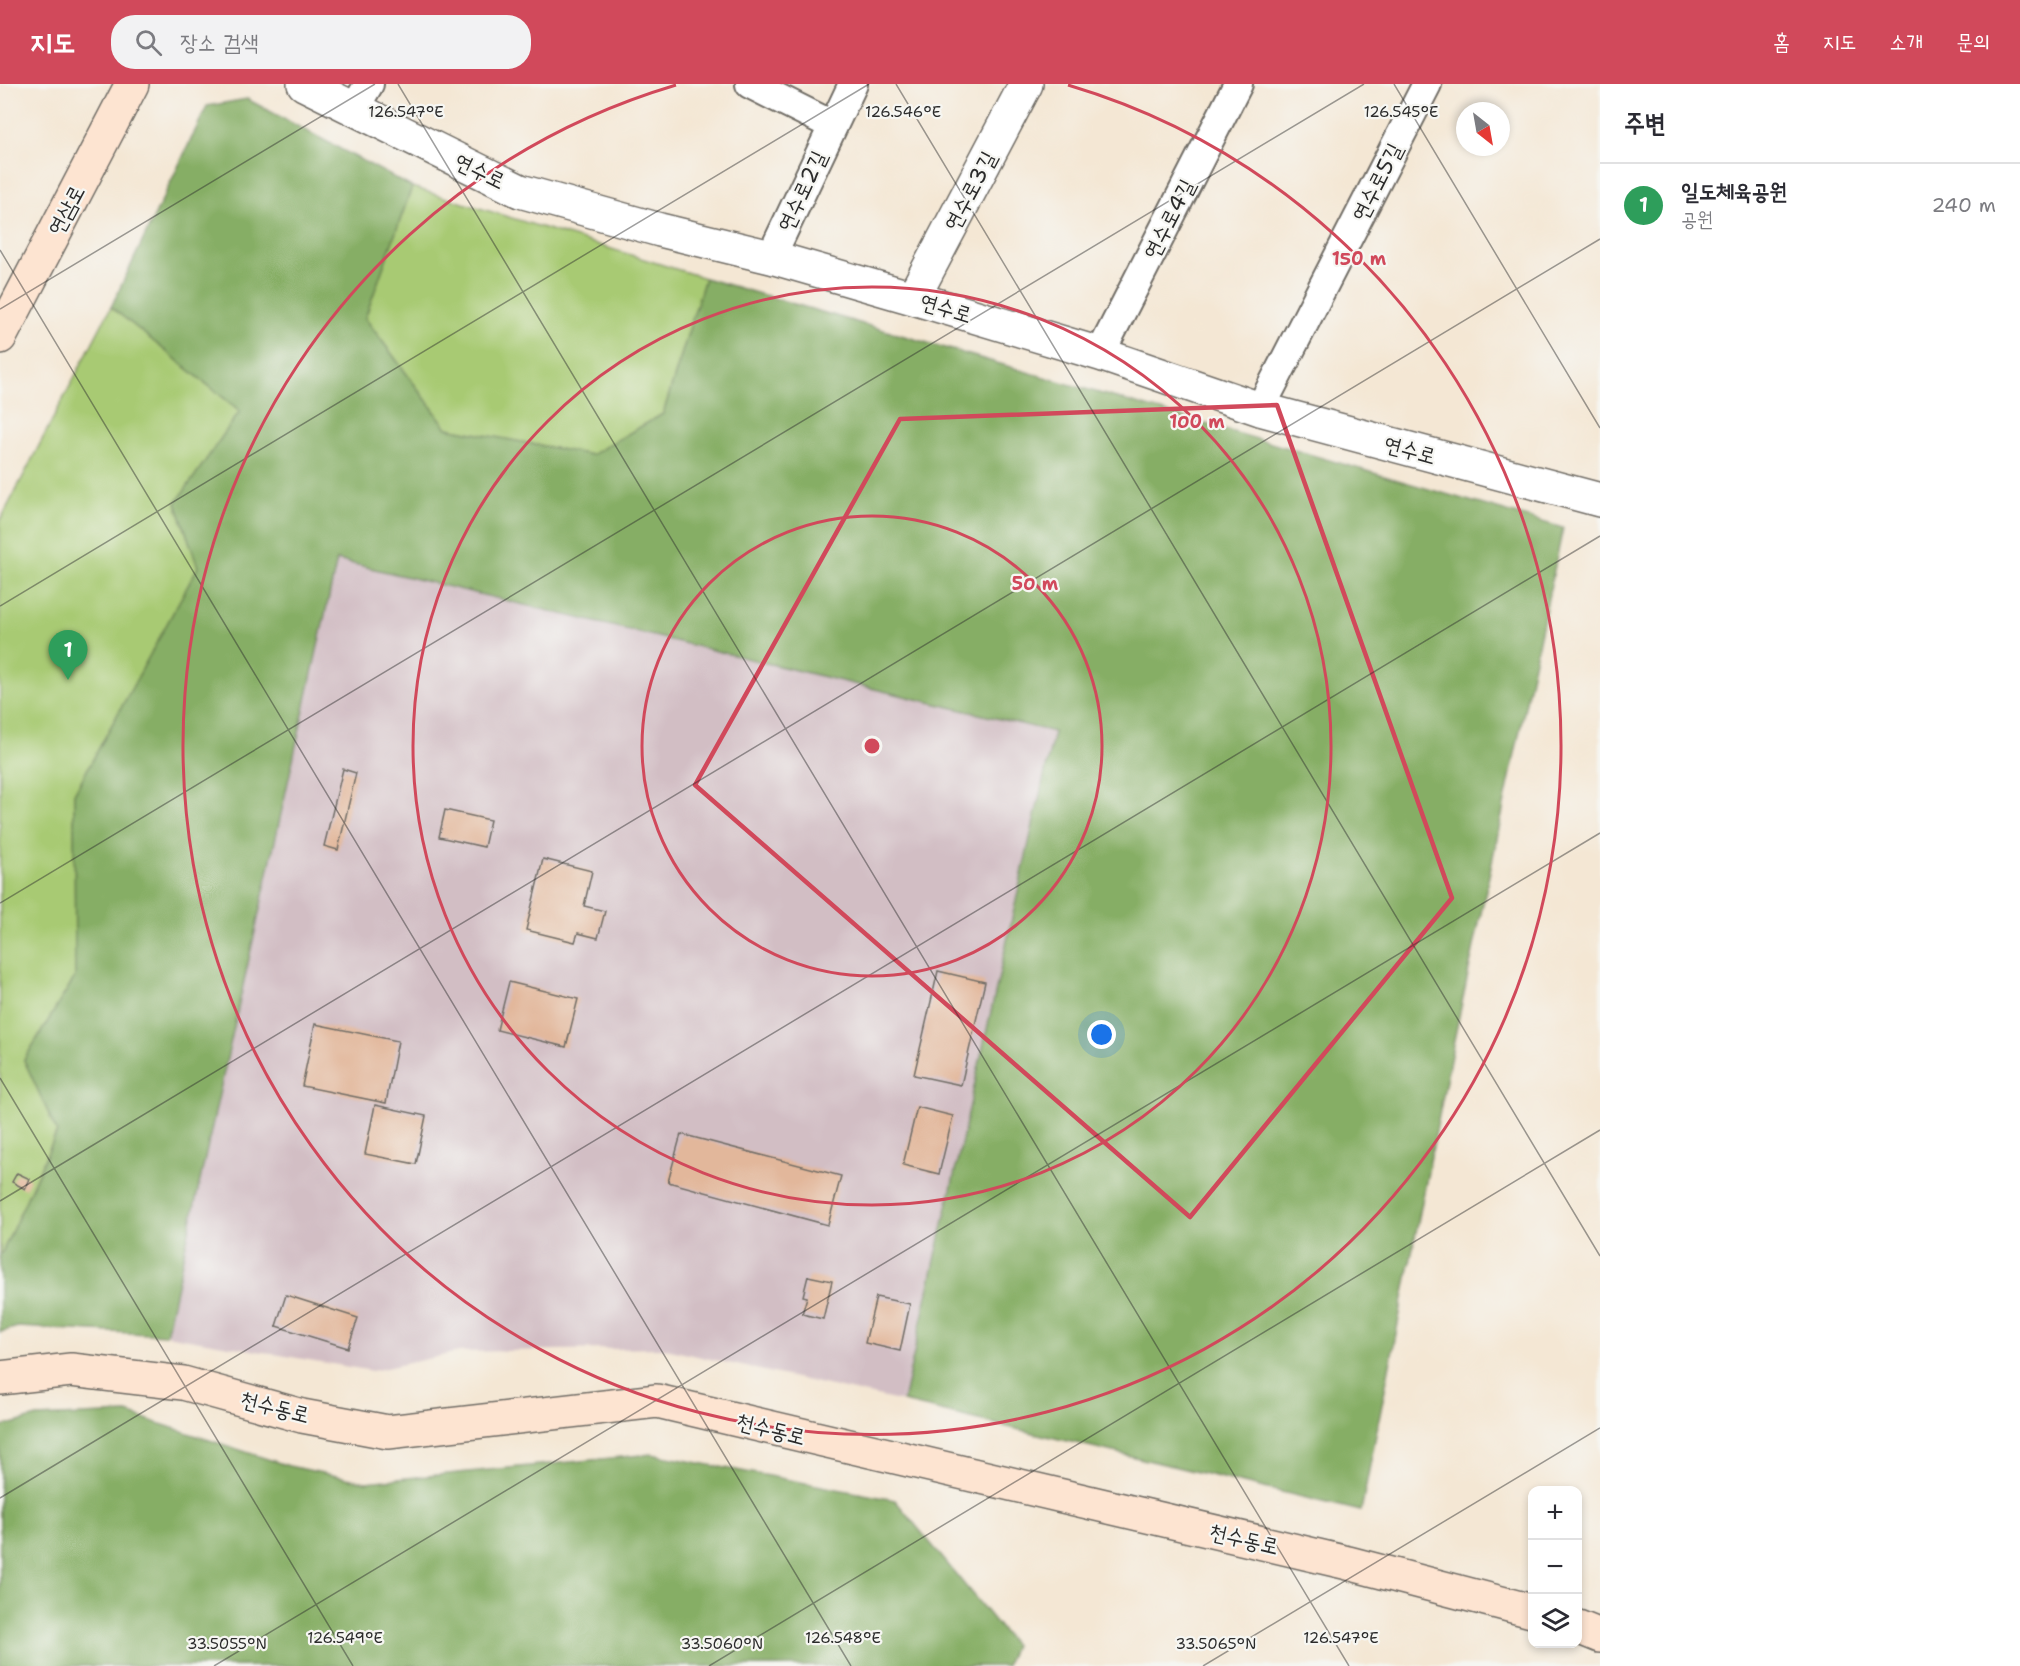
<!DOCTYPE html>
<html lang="ko">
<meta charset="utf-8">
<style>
body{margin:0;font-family:"Shantell Sans","Poor Story",sans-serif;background:#f2f2f3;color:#2b2b33}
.controls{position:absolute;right:18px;bottom:18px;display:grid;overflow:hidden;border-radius:12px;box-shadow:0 3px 9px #0003}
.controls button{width:54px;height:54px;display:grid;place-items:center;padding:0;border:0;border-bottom:2px solid #e1e1e2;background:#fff;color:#2b2b33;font:30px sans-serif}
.compass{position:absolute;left:1456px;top:18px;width:54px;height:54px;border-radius:50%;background:#fff;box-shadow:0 3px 9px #0003;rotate:149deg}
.you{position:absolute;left:1102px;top:951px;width:21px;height:21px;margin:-15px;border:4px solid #fff;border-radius:50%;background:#1a73e8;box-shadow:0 0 0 9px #1a73e833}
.badge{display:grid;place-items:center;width:39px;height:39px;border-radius:50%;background:#d1495b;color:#fff;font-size:20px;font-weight:700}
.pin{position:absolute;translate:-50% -50px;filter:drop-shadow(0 2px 3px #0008)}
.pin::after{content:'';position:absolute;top:32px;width:21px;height:18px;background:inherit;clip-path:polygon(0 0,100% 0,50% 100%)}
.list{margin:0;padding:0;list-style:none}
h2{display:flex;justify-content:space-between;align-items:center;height:78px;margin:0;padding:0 24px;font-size:26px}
h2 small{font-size:20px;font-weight:400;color:#7c7c81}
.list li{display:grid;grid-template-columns:39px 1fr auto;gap:18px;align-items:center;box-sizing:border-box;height:84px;padding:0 24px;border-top:2px solid #e1e1e2}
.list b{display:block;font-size:22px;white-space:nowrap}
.list p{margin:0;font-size:20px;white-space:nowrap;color:#7c7c81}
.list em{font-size:20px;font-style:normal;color:#7c7c81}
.icon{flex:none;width:33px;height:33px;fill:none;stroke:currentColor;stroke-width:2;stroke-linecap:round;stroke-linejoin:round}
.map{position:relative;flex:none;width:1600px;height:1582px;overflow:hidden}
header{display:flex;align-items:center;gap:36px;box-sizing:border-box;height:84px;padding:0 30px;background:#d1495b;color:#fff}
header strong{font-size:28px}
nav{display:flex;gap:33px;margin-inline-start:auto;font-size:21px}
.search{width:420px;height:54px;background:#f2f2f3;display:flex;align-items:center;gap:15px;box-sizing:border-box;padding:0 21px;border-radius:24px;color:#7c7c81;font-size:22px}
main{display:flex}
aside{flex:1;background:#fff}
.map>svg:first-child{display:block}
.industrial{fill:#d2bec4}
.green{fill:#a8ca73;stroke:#6a7a4f;stroke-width:1.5}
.forest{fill:#86ae65;stroke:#586c48;stroke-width:1.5}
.building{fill:#e2b79b}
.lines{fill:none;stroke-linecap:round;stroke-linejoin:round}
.minor-casing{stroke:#716d66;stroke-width:32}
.tertiary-casing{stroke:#716d66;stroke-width:36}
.secondary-casing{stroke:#716d66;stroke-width:36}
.minor{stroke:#fff;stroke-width:28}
.tertiary{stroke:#fff;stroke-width:33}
.secondary{stroke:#fde4d1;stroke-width:33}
.marked{fill:none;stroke:#d1495b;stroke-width:4.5;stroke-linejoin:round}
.ticks{fill:none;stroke:#2b2b2b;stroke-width:1.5;stroke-opacity:0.45}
.ring{fill:none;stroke:#d1495b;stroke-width:3}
.labels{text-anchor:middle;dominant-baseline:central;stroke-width:4.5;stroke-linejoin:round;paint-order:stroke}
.street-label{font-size:22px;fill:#2b2b2b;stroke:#f6f6f2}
.ticks-label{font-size:15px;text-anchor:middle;fill:#2b2b2b;stroke:#f6f6f2;stroke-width:4.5;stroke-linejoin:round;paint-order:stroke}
.centre{fill:#d1495b;stroke:#f6f6f2;stroke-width:3}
.ring-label{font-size:18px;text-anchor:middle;font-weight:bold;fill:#d1495b;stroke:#f6f6f2;stroke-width:4.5;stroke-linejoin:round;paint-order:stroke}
</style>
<header>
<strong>지도</strong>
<div class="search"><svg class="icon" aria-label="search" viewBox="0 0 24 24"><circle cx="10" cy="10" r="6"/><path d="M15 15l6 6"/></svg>장소 검색</div>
<nav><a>홈</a><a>지도</a><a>소개</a><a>문의</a></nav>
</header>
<main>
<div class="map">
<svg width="1600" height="1582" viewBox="0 0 1600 1582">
<rect width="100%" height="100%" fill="#f6f6f2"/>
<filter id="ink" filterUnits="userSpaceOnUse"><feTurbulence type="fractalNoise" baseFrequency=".0167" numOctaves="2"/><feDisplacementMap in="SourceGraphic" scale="12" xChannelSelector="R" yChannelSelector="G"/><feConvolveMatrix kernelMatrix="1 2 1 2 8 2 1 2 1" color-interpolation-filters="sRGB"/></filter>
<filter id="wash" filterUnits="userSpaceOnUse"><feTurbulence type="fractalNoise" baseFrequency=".008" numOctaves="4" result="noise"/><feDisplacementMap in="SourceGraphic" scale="24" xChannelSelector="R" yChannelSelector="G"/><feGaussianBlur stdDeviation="1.35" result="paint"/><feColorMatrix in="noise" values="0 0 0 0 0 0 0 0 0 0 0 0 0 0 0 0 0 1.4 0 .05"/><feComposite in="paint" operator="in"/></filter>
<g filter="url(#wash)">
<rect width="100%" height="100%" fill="#f4e7d4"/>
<path class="industrial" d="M337,476L1054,648L903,1318L661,1264L459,1268L372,1287L166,1251Z"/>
<path class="green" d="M412,103L705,194L663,330L591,371L447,344L365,234Z
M111,223L240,327L176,419L198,483L74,710L75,893L24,976L57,1047L2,1169L0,1170V437Z"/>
<path class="forest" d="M247,15L412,103L365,234L447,344L591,371L663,330L705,194L1563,444L1453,961L1361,1427L903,1318L1054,648L337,476L166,1251L18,1243L0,1248V1170L2,1169L57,1048L24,976L75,893L74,710L198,483L176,419L240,327L111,223L207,22Z
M127,1329L289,1382L366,1398L652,1370L895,1416L1014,1561L1006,1582H0V1343L37,1333Z"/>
<g id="blocks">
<path class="building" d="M343,685L356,689L338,766L324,762Z
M445,726L490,736L484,763L439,753Z
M543,775L592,787L584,822L605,827L598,854L578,849L575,858L526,846Z
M938,887L985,898L961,1001L914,991Z
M509,898L578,915L566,963L497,946Z
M315,940L398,957L386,1019L302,1002Z
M375,1021L426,1032L416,1080L365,1070Z
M917,1023L953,1032L939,1090L903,1081Z
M681,1050L841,1092L828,1141L668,1098Z
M17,1089L30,1095L25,1105L12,1098Z
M808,1192L832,1197L823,1235L802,1230L807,1213L803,1212Z
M286,1211L358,1234L348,1264L276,1242Z
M876,1213L910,1220L900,1267L865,1259Z"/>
</g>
</g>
<g filter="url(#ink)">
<use href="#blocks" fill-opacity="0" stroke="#716d66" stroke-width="1.5"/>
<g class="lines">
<g class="minor-casing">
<path id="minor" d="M750,0L832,41
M354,25L369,0
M771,173L853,0
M1100,270L1238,0
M1260,325L1427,0"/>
</g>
<g class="tertiary-casing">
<path id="tertiary" d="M304,0L520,107L660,146L771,173L913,214L1100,270L1260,325L1600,416
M913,214L1026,0"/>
</g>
<g class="secondary-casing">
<path id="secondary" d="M0,253L132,0
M0,1294L71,1286L183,1299L302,1332L388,1348L657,1317L1348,1479L1532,1527
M1578,1543L1600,1552"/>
</g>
<use href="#minor" class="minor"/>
<use href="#tertiary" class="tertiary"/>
<use href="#secondary" class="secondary"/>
</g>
</g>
<path class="marked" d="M1277,321L1452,814L1190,1133L695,701L900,335Z"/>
<path class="ticks" d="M398,0L1349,1582M896,0L1600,1172M1394,0L1600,344M0,166L851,1582M0,225L375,0M0,522L869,0M0,819L1364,0M0,994L353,1582M0,1117L1600,155M0,1414L1600,452M214,1582L1600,749M709,1582L1600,1046M1203,1582L1600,1344"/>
<g class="ring">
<circle cx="872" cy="662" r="230"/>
<circle cx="872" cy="662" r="459"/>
<path d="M1068 1A689 689 0 1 1 676 1"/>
</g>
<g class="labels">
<g class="street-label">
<text transform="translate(480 87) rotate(26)">연수로</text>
<text transform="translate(1377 98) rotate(-63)">연수로5길</text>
<text transform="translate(802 107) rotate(-65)">연수로2길</text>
<text transform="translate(970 107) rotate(-62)">연수로3길</text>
<text transform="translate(66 126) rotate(-62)">연삼로</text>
<text transform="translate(1169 135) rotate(-63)">연수로4길</text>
<text transform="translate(946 224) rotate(17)">연수로</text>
<text transform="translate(1410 366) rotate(15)">연수로</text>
<text transform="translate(275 1323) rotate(14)">천수동로</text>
<text transform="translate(771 1345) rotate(14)">천수동로</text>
<text transform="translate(1244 1455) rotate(13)">천수동로</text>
</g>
</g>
<g class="ticks-label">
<text x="406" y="33">126.547°E</text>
<text x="1401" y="33">126.545°E</text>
<text x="903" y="33">126.546°E</text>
<text x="345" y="1559">126.549°E</text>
<text x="843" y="1559">126.548°E</text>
<text x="1341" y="1559">126.547°E</text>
<text x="227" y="1565">33.5055°N</text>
<text x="722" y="1565">33.5060°N</text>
<text x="1216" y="1565">33.5065°N</text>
</g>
<circle cx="872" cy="662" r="9" class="centre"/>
<g class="ring-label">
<text x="1359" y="181">150 m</text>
<text x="1197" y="344">100 m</text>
<text x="1035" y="506">50 m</text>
</g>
</svg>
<div class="controls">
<button>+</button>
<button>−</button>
<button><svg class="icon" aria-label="layers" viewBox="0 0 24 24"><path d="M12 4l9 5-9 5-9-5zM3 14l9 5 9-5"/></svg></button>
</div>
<svg class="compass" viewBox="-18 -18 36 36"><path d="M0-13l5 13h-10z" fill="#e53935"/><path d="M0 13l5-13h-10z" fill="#7c7c81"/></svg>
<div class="you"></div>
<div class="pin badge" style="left:68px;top:596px;background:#2e9e5b">1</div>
</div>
<aside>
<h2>주변<small></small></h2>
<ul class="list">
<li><span class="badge" style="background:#2e9e5b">1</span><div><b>일도체육공원</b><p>공원</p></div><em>240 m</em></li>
</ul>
</aside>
</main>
